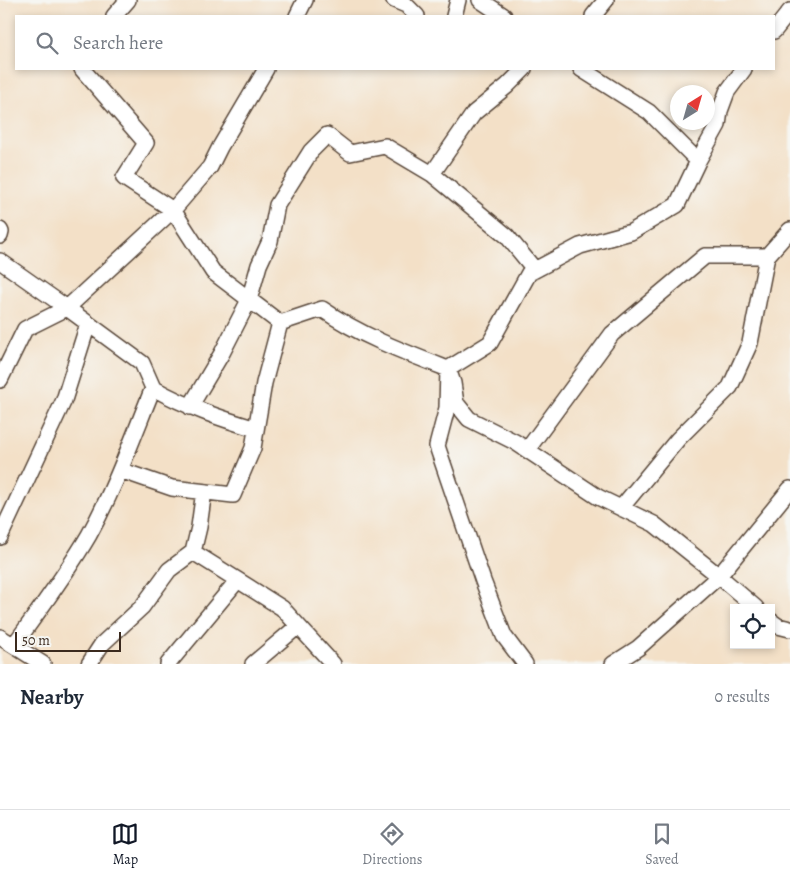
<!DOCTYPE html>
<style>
body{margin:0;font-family:Alegreya,serif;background:#f6f6f7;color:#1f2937}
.controls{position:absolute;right:15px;bottom:15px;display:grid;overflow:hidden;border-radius:0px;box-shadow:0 2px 8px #0003}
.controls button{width:45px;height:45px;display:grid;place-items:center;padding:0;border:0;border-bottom:1px solid #e0e1e3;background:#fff;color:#1f2937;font:25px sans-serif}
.compass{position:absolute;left:670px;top:85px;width:45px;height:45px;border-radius:50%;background:#fff;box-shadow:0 2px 8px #0003;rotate:37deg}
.scale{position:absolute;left:15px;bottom:12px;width:106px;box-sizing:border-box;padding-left:5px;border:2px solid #3b2a1e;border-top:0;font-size:14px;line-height:18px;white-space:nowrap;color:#3b2a1e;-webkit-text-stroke:4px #f6f6f2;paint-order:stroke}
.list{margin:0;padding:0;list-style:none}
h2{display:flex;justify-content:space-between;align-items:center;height:65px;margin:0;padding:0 20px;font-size:21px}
h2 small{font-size:16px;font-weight:400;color:#747a83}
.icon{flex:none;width:28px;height:28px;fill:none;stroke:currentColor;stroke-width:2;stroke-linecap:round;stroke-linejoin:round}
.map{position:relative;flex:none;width:790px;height:664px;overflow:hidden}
.search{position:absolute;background:#fff;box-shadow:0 2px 8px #0003;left:15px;right:15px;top:15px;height:55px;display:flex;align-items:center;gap:12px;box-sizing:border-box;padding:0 18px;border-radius:0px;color:#747a83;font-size:19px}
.sheet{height:145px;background:#fff}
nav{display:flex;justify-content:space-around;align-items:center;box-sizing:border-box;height:70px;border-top:1px solid #e0e1e3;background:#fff;font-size:14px;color:#747a83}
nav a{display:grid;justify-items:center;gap:2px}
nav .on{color:#111827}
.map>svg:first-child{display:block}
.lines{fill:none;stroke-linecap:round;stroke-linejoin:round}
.street-casing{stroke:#574537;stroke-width:18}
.street{stroke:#fff;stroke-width:15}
</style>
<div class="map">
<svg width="790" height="664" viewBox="0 0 790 664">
<rect width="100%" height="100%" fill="#f6f6f2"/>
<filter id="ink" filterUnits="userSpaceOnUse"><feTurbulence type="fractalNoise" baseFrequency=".02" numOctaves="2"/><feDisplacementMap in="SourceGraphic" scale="10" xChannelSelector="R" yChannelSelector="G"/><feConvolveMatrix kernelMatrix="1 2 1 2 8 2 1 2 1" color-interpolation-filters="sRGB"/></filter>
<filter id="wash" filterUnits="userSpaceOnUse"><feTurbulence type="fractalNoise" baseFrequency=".0096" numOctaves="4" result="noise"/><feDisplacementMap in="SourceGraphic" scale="20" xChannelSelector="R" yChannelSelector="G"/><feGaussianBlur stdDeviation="1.12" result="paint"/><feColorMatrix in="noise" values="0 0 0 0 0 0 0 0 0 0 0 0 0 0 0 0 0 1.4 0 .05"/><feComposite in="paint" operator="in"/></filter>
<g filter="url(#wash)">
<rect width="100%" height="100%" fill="#f3e0c7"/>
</g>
<g filter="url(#ink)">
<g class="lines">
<g class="street-casing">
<path id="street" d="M394,0L406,5L417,16
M480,0L504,16
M114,16L128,0
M297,16L305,0
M454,16L458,0
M593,16L606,0
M774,31L790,11
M82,69L146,143L124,178L173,210L213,272L280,323L322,309C361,336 404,352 448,369L447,408L437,446L483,581L504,636L525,664
M581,69L649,112L698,161L677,205L631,232L580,246L529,273L490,343L448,369L453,383L456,403L469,419L515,442L598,497L654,524L719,576L756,608
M698,161L718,125L720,111L727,92L744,69
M432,174L474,113L507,86L524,69
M0,230L1,232L0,236
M0,261L67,308L25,329L0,380
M153,388C187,407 219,418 256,429
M190,407L222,353L249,300L259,265L270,241L277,205L311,151L327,135L350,153L385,146L432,174L507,236L535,270
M527,450L612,334L705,256H767L790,230
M120,470L172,488L233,495L253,448L264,383L280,323
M203,498L199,527L193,552L282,608L333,664
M621,508L678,439L730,387L750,343L767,256
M0,537L64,400L88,324
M771,621L778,626L790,629
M0,637L43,664
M14,645C40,609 67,573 89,535C115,488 133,437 153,388L142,363L67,308L173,210L210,167L220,147L266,69
M89,664L102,644L142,607L169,570L193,552
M168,664L237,581
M253,664L298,626
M613,664L638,648L719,576L790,489"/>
</g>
<use href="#street" class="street"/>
</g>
</g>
</svg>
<div class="controls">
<button><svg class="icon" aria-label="locate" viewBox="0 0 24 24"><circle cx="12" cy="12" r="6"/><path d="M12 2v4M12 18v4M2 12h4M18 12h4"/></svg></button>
</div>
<svg class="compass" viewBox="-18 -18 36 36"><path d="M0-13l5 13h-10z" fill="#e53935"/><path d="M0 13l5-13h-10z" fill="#747a83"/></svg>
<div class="scale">50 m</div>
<div class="search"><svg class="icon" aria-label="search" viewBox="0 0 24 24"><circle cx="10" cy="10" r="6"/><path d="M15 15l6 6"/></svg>Search here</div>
</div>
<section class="sheet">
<h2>Nearby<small>0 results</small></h2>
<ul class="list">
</ul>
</section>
<nav>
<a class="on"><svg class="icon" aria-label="map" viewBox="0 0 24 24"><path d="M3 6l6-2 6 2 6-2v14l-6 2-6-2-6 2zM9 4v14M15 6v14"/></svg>Map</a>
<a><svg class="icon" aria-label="directions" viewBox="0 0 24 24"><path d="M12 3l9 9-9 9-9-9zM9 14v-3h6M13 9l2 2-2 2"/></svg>Directions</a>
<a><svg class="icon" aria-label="saved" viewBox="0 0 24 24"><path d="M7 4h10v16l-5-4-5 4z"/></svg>Saved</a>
</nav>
